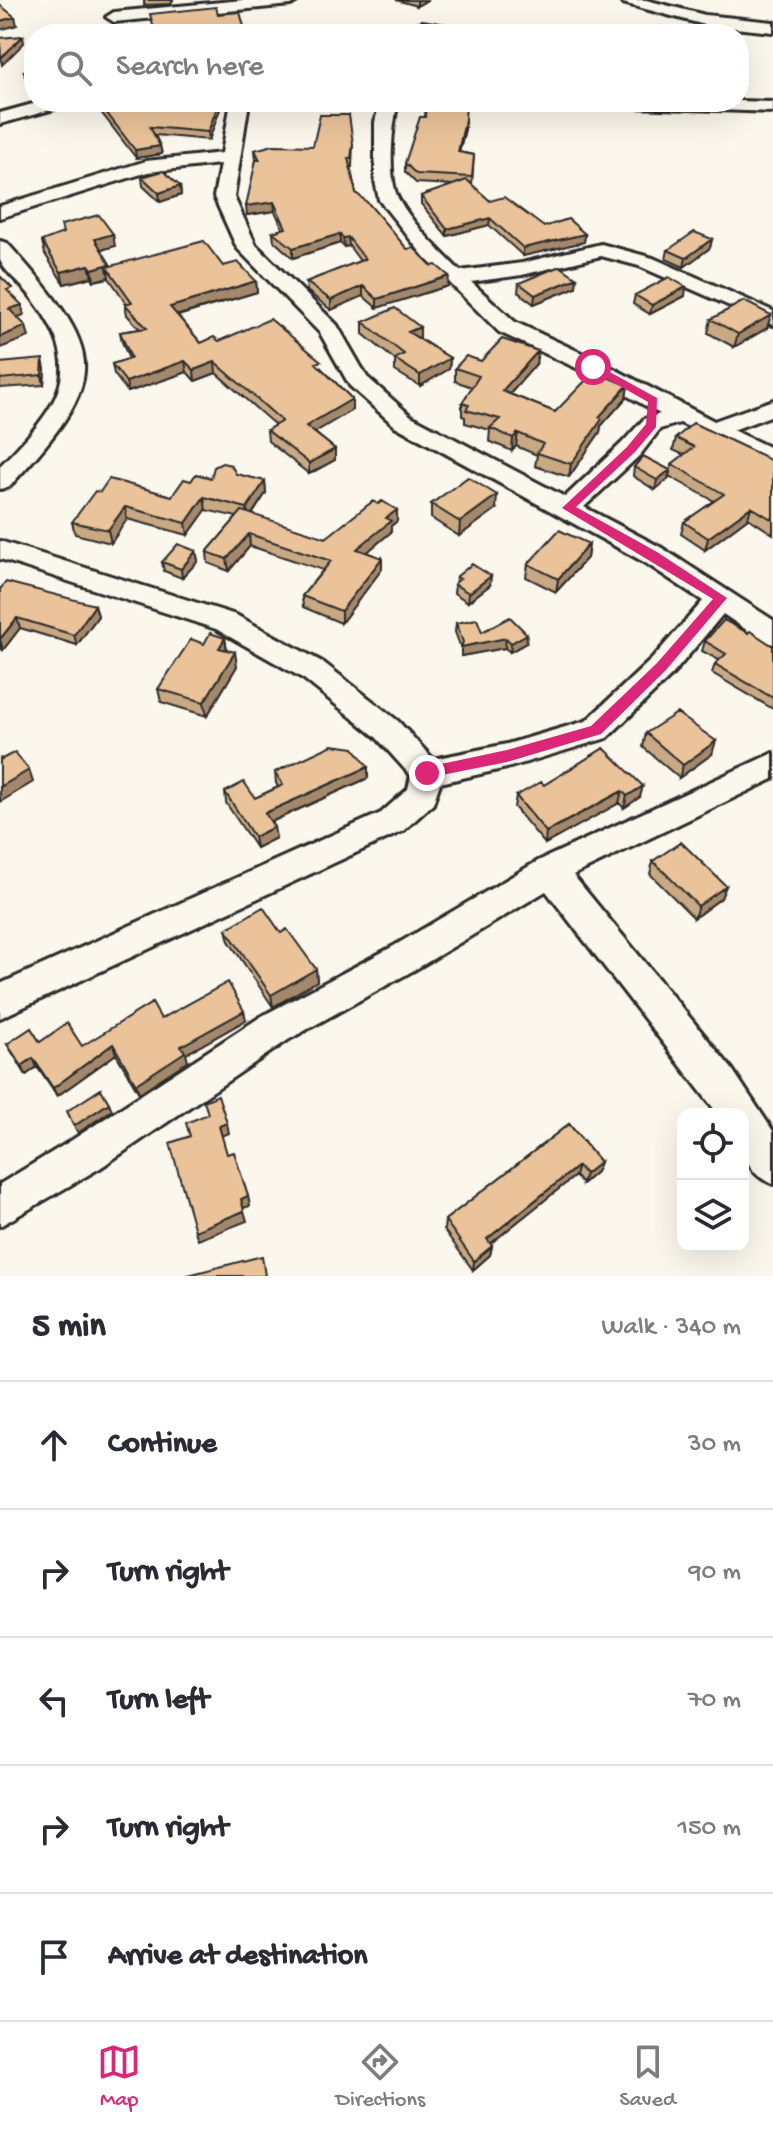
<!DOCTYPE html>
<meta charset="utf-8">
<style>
body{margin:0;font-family:"Gochi Hand",sans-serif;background:#f7f7f7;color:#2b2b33}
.controls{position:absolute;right:24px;bottom:24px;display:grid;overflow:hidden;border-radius:16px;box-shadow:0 8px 32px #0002}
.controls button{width:72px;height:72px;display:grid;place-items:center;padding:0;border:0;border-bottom:2px solid #e1e1e2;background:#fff;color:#2b2b33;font:40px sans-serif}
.stop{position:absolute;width:24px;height:24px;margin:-18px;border:6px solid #db2777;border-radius:50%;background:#fff}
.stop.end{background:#db2777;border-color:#fff;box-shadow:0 2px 8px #0008}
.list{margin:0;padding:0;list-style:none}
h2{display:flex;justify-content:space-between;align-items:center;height:104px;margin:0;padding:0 32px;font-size:34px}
h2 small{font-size:26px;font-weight:400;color:#7c7c81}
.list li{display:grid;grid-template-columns:52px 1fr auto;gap:24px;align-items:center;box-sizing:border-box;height:128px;padding:0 32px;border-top:2px solid #e1e1e2}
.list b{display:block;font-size:30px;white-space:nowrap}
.list em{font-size:26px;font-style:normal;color:#7c7c81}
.icon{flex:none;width:44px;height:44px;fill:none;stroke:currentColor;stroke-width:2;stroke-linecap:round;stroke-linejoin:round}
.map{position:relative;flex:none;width:773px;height:1276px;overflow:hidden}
.search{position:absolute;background:#fff;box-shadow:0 8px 32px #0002;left:24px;right:24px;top:24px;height:88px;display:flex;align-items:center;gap:20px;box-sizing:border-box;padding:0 28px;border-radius:32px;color:#7c7c81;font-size:30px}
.sheet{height:744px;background:#fff}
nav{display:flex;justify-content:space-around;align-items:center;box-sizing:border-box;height:112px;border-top:2px solid #e1e1e2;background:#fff;font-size:22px;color:#7c7c81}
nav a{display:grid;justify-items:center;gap:4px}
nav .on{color:#db2777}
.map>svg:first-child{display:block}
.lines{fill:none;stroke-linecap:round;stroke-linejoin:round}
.minor-casing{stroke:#2b2b2b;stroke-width:6}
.minor{fill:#fbf7ec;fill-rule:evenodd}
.wall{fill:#c9a884;stroke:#2b2b2b;stroke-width:2}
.shaded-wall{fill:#a4886c;stroke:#2b2b2b;stroke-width:2}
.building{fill:#eac39a;stroke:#2b2b2b;stroke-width:2}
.route{fill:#db2777}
</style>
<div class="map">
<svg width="773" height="1276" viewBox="0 0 773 1276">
<rect width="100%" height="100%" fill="#fbf7ec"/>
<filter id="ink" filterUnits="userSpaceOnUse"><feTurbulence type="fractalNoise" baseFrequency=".0125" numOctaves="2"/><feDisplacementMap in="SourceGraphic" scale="16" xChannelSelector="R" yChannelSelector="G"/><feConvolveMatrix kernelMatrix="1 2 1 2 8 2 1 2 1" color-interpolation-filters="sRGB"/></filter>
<g filter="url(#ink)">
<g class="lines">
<g class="minor-casing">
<path id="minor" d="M243,0H299L291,5L114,22L106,17L114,12Z
M620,0H646L705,15L773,22V32L705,25L623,3Z
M422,22L463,29L471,34H400Z
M739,101L773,102V112L633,107L624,102Z
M40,102H68L65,106L0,124V113Z
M231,102H249L234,197L256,245L337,325L367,377L411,416L565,497L622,443L644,419L660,414L585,372L499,332L426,259L379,200L375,181V122L380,102H398C392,126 387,179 399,200C414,226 439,250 460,271L522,263L601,244L653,258L773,311V325L639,266L601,256L522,275L471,282L515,322L601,362L714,421L773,400V415L733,430L773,449V467L680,423L660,429L640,455L584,507L662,548L773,620V644L763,641L723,614L672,675L607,738L507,768L440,783L433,804L403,831L0,1018V984L381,813L408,789L411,776L376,737L304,679L216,629L0,559V541L236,615L324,663L398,721L433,759L507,744L586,721L652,659L703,601L644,562L395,426L350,386L320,333L237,248L214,197L220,164L148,172L0,218V206L146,161L222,153Z
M0,241L7,243C107,354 112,376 9,487L0,489V466C60,405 90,370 28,293C20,283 4,271 0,260C0,255 0,246 0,241Z
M773,753V779L573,875L732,1069L773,1131V1184C740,1171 743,1144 743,1114H718L546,891L416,969L288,1040L100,1168L0,1226V1184L72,1140L262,1016L392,947L538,861Z"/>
</g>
<use href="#minor" class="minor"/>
</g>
<path class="wall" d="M144,0H173L171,4L144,5Z
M396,0H427L417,6Z
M34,68V84L25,77L24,71Z
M107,102H228L227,106H221L209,140L155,135L160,146L162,154L136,158L101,112L100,104Z
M465,129L459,152L474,155L472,185L490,201L544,227L585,234L584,242L523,256L489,225L447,236L421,204V196L454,185L416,183L405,172V163Z
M353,144L352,167H350L356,193L407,249L448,286L377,308L363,296L331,310L307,291L306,282L360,261L349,246L344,247L340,243L293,258L274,241L273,232L283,229L275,211L247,215L256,160L255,150Z
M142,177L180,186L181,195L160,202L143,186Z
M712,239L710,248L684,267L666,259L668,250Z
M42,241L115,246L101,250L110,266H223L256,281L257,292L178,316L201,343L219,341L321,368L352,399V410L314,432L335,449V460L309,474L268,441L267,430L275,425L216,373L195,381L187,372L128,392L114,374L112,364L129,359L122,342L120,332L140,329L127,315L125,304H127L109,278L94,281L92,277L64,284L45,254Z
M519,283L576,287L534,304L518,292Z
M635,295L685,296L650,314L633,304Z
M771,315L767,328L734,347L708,333L711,319Z
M363,322L420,339L450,358L449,369L420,386L395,371V360L363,334Z
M481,361L536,364L510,394L555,412L628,385L626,398L601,426L600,432L569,477L535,466L537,455L516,446L512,451L489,441L490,430L465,423V417L462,416V403L472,387L455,381V368Z
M0,363L45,369L44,385L0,388Z
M676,438L773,462V534L748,518L705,550L681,534L684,522L714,501L669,476L672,464L684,455L673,450Z
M634,467L670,470L668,479L655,490L633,476Z
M236,474L265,481L266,493L252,515L326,538L378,504L397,510V521L391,526V532L367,552L382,558V569L341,623L303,607L302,596L323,570L250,546L229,571L208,563L207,552L237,517L206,510L188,535L127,519L111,543L75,534L72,522L100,492L172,496L191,481Z
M431,504L496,509L459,536L431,518Z
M589,544L587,558L556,592L526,577L528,564Z
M196,551L198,561L182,578L164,571L162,562Z
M456,577L490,585L468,602L454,593Z
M0,589L95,605L98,616L77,645L20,628L3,650L0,649Z
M456,623L482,632L526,643L510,652L505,648L461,656V648L455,632Z
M225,638L227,650L237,666L207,716L161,702L158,689L204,644Z
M705,641L773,646V709L712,673L715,664L719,660L702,651Z
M646,733L712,754L679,778L643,747Z
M604,748L640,797L624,808L619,803L545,844L514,807L516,796L544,785Z
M368,767V778L271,822L276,838L256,848L226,803L225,792L255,798L278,787L276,783L275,772Z
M653,861L721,898L694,918L650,874Z
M226,929L281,933L316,969L317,981L273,1007L229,941Z
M161,1019L246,1020L186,1054L188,1061L139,1093L116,1054L57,1096L37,1067L26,1075L7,1044L40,1042L82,1046Z
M569,1124L600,1162L596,1172L582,1184L575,1176L490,1244L492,1246L490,1255L473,1270L444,1230L445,1220Z"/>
<path class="shaded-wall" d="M417,0H427L417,6Z
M15,17L17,25L0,30V21Z
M23,36L24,43L2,65L1,58Z
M219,102H221V106L209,140L208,132Z
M465,121V129L457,160L458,152Z
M160,146L162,154L136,158L135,150Z
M180,186L181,195L160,202L159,193Z
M274,202L275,211L247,215L246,206Z
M490,218L489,225L447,236V229Z
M113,234L115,246L97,251L95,239Z
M340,234V243L293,258V248Z
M585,234L584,242L523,256V248Z
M348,237L349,246L344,247L343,238Z
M712,239L710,248L684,267L686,258Z
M110,264L111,273L107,267L109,277L94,281L92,269Z
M89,265L92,277L64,284L61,272Z
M449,276L448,286L377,308V299Z
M577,278L576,287L534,304L535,295Z
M256,281L257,292L172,317L170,307Z
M363,286V296L331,310V300Z
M686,287L685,296L650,314L652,305Z
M22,305L24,315L12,319L9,309Z
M771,315L767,328L734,347L738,334Z
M26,326L29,337L0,348V337Z
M420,327V339L408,332Z
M538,351L536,364L501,404L502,391Z
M450,358L449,369L420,386V375Z
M43,359L45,369L44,385L42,375Z
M185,361L187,372L128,392L126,382Z
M215,362L216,373L195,381L194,370Z
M628,385L626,398L601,426L600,432L569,477L571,464L599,417Z
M352,399V410L307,437L306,426Z
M518,433L516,446L512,451L513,438Z
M335,449V460L309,474V463Z
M670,470L668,479L655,490L657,480Z
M265,481L266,493L248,520L247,508Z
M497,495L496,509L459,536L460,522Z
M204,497L206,510L188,535L186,523Z
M125,507L127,519L111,543L108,530Z
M751,507L748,518L705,550L708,538Z
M397,510V521L391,526V532L358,560L357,549L386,518Z
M249,534L250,546L229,571L227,559Z
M589,544L587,558L556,592L558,579Z
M196,551L198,561L182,578L181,569Z
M382,558V569L341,623V611Z
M491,576L490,585L468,602L469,593Z
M95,605L98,616L77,645L74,635Z
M17,618L20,628L3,650L0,639Z
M527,634L526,643L510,652L511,643Z
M225,638L227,652L219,648Z
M506,638L505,648L461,656V647Z
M235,652L237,666L207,716L204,702Z
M716,741L712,754L679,778L683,765Z
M368,767V778L266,824L265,813Z
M29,770L33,782L0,802V787Z
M643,786L640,797L624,808L627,796Z
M622,791L619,803L545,844L546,832Z
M274,827L276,838L256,848L254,837Z
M726,886L721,898L694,918L698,906Z
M316,969L317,981L273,1007L271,995Z
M244,1011L246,1020L186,1054L188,1061L139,1093L136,1084L181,1046Z
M113,1044L116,1054L57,1096L53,1088Z
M33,1058L37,1067L26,1075L22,1066Z
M109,1103L112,1110L78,1133L74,1126Z
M227,1123L229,1133L221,1136L219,1126Z
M600,1162L596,1172L582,1184L585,1174Z
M578,1166L575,1176L485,1248L487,1239Z
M248,1196L250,1206L243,1208L241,1199Z
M244,1211L247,1221L198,1240L195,1231Z
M492,1246L490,1255L473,1270L474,1261Z"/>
<path class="building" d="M0,5L15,17L0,21Z
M216,7L218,14L240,12L246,34H160V32L155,33L150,14Z
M86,30L87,34H44Z
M23,36L1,58L0,38Z
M34,68V79L24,71Z
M107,102H219L208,132L150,127L160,146L135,150L100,104Z
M426,102H466L465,121L458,152L474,155L472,177L416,174L405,163L420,117H425Z
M320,115H349L353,144L351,158H348L356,193L369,204L407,249L414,248L432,266L436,265L449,276L377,299L363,286L331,300L306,282L365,259L348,237L343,238L340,234L293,248L273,232L286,228L274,202L246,206L256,160H260L255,150L273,145L313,146Z
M163,171L180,186L159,193L142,177Z
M467,180L490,201L504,197L544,227L568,219L585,234L523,248L490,218L447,229L421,196Z
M99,215L113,234L95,239L110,264L92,269L89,265L61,272L42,241L63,233L61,225Z
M694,232L712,239L686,258L668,250Z
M204,241L223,266L238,262L256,281L170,307L201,343L214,337L219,341L270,319L321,361L316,363L352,399L306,426L335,449L309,463L267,430L282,421L215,362L194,370L185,361L126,382L112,364L131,358L120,332L147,328L125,304L132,302L107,267Z
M560,266L577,278L535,295L519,283Z
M0,276L12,288L7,290L22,305L9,309L26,326L0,337Z
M669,277L686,287L652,305L635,295Z
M744,301L771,315L738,334L711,319Z
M395,308L420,327L408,332L450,358L420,375L395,359L404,354L363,322Z
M502,339L538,351L502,391L555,412L594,372L628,385L599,417L602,419L571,464L537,453L543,444L518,433L513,438L490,428L500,419L466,410L469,405L462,403L479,376L455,368L466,356L481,361Z
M43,359L42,375L0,379V363Z
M693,423L761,455L773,462V520L751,507L708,538L684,522L724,494L672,464L694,447L676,438Z
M643,456L670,470L657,480L634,467Z
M222,463L231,465L236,474L265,481L247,508L204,497L186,523L125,507L108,530L72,522L95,491L100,492L109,479L172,496L184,479L191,481L196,474L211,478L214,467Z
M468,477L497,495L460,522L431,504Z
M373,501L378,504L382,501L397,510L386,518L391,521L357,549L382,558L341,611L302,596L331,561L249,534L227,559L207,552L242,511L326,538Z
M559,530L589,544L558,579L528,564Z
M178,544L196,551L181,569L162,562Z
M472,564L491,576L469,593L454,584L460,579L456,577Z
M6,582L95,605L74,635L17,618L0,639V589Z
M510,617L527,634L511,643L506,638L461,647L463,642L456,623L477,619L482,632Z
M724,620L748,633L750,631L773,646V698L715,664L726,654L705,641Z
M210,633L225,638L219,648L235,652L204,702L158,689L191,639L204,644Z
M677,713L716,741L683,765L646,733Z
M332,745L354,748L368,767L265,813L274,827L254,837L225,792L244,782L255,798L283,785L275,772Z
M604,748L643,786L627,796L622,791L546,832L516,796L541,782L544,785Z
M15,752L29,770L0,787V758L2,759Z
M681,842L726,886L698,906L653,861Z
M263,907L281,933L287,929L316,969L271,995L226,929Z
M228,982L244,1011L181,1046L185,1052L136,1084L113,1044L53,1088L33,1058L22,1066L7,1044L31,1028L40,1042L67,1023L82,1046L152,1003L161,1019Z
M101,1089L109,1103L74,1126L67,1111Z
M218,1095L227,1123L219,1126L227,1154L234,1152L248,1196L241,1199L244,1211L195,1231L170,1143L190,1136L186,1123L208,1114L204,1101Z
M569,1124L600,1162L585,1174L578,1166L487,1239L492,1246L474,1261L445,1220Z
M262,1256L265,1276H188V1275Z"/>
</g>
<path class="route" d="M590,365H597L657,398L656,427L635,452L576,507L657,552L727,598L666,670L601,734L507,762L427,778L422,777V768L427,767L507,750L591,726L657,663L713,599L562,508L627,447L646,424L648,402L590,369Z"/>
</svg>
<div class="controls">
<button><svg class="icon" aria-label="locate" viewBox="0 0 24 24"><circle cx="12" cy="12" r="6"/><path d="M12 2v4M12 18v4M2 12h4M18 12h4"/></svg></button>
<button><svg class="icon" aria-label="layers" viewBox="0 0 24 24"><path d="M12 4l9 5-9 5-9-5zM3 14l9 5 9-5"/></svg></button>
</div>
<div class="stop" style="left:593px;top:367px"></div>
<div class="stop end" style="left:427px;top:773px"></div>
<div class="search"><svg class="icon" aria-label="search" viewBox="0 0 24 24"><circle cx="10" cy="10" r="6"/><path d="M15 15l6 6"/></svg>Search here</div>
</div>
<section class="sheet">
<h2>5 min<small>Walk · 340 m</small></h2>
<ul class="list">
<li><svg class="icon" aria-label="ahead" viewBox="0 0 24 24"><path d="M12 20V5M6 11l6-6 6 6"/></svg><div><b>Continue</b></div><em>30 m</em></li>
<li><svg class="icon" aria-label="right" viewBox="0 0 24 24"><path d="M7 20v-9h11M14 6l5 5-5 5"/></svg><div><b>Turn right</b></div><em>90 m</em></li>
<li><svg class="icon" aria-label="left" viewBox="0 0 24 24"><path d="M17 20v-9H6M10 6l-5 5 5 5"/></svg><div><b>Turn left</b></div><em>70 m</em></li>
<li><svg class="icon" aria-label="right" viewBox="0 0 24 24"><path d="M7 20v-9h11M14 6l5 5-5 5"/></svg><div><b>Turn right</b></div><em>150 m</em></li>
<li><svg class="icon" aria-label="arrive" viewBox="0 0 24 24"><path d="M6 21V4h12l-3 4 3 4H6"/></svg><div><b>Arrive at destination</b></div></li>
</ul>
</section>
<nav>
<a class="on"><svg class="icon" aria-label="map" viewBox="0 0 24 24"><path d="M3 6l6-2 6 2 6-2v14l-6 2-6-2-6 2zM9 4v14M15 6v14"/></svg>Map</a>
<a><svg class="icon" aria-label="directions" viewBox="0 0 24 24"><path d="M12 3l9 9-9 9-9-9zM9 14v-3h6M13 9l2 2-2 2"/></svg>Directions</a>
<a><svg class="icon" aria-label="saved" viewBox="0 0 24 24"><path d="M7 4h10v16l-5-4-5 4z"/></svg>Saved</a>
</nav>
